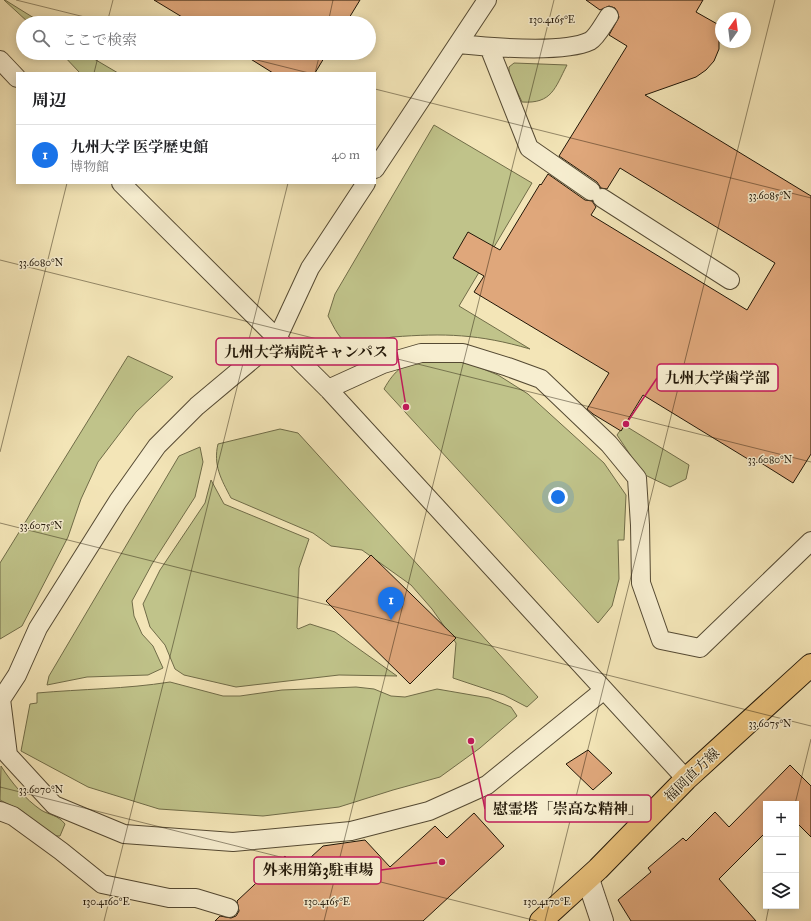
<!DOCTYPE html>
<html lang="ja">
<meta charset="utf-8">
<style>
body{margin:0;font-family:"IM FELL Great Primer","Noto Serif JP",serif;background:#f2f2f2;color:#202124}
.controls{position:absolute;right:12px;bottom:12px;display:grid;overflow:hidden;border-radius:0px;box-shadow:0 2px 10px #0003}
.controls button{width:36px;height:36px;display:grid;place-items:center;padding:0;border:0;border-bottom:1px solid #e0e0e0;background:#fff;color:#202124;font:20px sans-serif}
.compass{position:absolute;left:715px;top:12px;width:36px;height:36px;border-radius:50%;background:#fff;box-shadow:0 2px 10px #0003;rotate:14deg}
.you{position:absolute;left:558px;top:497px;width:14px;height:14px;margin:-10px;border:3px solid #fff;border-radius:50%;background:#1a73e8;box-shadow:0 0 0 6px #1a73e833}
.badge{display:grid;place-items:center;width:26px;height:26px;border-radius:50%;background:#1a73e8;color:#fff;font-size:13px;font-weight:700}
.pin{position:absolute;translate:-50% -33px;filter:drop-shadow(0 1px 2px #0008)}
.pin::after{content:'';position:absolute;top:21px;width:14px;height:12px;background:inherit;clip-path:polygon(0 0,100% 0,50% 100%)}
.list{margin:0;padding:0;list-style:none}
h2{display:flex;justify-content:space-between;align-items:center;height:52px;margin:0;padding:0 16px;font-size:17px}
h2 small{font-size:13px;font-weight:400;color:#757577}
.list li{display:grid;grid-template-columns:26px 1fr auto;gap:12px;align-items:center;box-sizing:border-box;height:60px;padding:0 16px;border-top:1px solid #e0e0e0}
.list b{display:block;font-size:15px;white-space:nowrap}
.list p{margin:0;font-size:13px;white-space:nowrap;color:#757577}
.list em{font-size:13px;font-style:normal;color:#757577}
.icon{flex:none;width:22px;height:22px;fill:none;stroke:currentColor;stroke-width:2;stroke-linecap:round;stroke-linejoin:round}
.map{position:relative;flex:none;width:811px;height:921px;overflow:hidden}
.search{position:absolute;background:#fff;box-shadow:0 2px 10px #0003;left:16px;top:16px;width:360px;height:44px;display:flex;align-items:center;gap:10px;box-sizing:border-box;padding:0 14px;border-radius:22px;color:#757577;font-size:15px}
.panel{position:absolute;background:#fff;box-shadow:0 2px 10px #0003;left:16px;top:72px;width:360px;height:112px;border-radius:0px}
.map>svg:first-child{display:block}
.green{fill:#c0c38a;stroke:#706c48}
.building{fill:#dfa77b;stroke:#201607}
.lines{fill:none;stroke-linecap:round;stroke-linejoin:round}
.lane-casing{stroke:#554a33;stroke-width:20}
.street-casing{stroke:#554a33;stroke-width:24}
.primary-casing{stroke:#201607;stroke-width:24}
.lane{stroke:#f7eed0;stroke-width:18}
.street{stroke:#f7eed0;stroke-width:22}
.primary{stroke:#eac27c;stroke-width:22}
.ticks{fill:none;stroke:#201607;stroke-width:1;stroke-opacity:0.45}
.labels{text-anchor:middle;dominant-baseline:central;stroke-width:3;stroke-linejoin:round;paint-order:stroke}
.street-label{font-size:14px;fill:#201607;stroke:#f7eed0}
.ticks-label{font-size:10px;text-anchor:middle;fill:#201607;stroke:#f7eed0;stroke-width:3;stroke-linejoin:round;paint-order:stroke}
.leader{fill:none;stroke:#c2185b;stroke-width:1.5}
.callout-dot{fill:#c2185b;stroke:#f7eed0;stroke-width:1.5}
.callout{fill:#f7eed0;stroke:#c2185b;stroke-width:1.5}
.callout-label{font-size:15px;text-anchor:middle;font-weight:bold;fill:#201607}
</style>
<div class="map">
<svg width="811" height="921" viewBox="0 0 811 921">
<rect width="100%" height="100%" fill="#f3e5b7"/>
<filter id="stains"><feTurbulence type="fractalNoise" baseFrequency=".005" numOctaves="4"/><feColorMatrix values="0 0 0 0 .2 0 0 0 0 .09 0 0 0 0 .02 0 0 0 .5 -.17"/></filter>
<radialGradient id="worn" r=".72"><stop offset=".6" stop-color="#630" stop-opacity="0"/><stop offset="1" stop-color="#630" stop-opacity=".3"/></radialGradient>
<path class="green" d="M4,0H5L42,23H29Z
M61,53H84L118,73H80Z
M514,63L567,65C555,88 552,104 522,102L509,74V67Z
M434,125L532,183L459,306L530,349C479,334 444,333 393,337C381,338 364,346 353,345C340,343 334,327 328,316L335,294Z
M128,356L173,377L136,412L98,462L81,499L68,537L22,626L0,639V563Z
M461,360L498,375L528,394L604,463L626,495L624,540H618L619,579L612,606L598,623L384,389C389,380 394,373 402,367C411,361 449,361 461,360Z
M624,425L689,465L686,479L670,487L643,474L617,435Z
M280,429L298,433L538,697L527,707L504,695L453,678L456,643L432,609L411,585L362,550L331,546L313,533L231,498C221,479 213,465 218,444Z
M200,447L203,462L195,497L152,564L132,601L134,616L142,634L153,646L163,668L148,675L87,677L47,685L49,676L179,456Z
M211,480L224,504L309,539L299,568L297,628L298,629L310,624L335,632L397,676L339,675L236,687L184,675L175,669L165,645L150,627L143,604L160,570L205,503Z
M170,682L223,696H240L282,690L356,687L374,689L391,696L405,697L437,689L489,698L511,707L517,716L480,748L440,777L393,790L339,807L263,816L159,809L88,787L21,751L30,704L37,703V693C82,689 126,689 170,682Z
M1,766C11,782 25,799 41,810C49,815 58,815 65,824L60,836H52L22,811L0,800Z"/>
<path class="building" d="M154,0H360L346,23H192Z
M586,0H703L696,12L719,25V49L714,61L706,70L696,77L645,95L811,196V454L793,483L758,461L756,464L643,395L621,431L593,414L587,409L609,373L474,292L484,276L453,258L468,232L500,250L540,184L541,185L548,174L585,200L592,201L596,207L591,215L747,310L775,263L620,168L607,189L601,188L597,182L559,156L627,46L609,35L619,17L615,8L609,6L600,10Z
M241,53H327L315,73H273Z
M371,555L456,638L410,684L326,601Z
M588,750L612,773L593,790L566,764Z
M790,765L811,786V837L798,824L796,826V804H766V832L719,879L756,921H631L618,900L651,872L648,868L683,838L686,841L715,812L729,827Z
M474,813L504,846L423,921H215L220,916L231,918L236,916L239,911L237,901L285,856L297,870L323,846L365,840L390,867L435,826L447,838Z"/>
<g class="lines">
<g class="lane-casing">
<path id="lane" d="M458,44C488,47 563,54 590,41C597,37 604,23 609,16
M489,47L529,148L591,191
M0,60L17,78
M375,169L487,0
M121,183L328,389L686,779
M602,198L730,280
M328,389L383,364L421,353H463L508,367L541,379L609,444L637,478L640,525L641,583L661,640L700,648L811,541
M1,699L8,755L54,805L124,834L233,842L351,831L429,811L487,785L604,690
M0,701L17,675L38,628L118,501L157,446L197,406L277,339L310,268L366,183
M0,811L13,816L61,851L102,884L169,898H196L229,908"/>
</g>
<g class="street-casing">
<path id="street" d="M588,879L602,921"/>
</g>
<g class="primary-casing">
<path id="primary" d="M541,921L598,869L686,779L811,665"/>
</g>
<use href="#lane" class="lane"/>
<use href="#street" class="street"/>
<use href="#primary" class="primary"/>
</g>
<path class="ticks" d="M16,0L109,23M107,23L113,0M328,23L333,0M229,53L309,73M94,73L99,53M315,73L320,53M375,89L811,198M0,260L811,462M0,452L67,183M0,523L811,726M0,787L537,921M795,804L811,739M104,921L288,183M324,921L554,0M545,921L775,0M766,921L769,906"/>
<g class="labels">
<g class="street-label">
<text transform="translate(692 775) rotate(-44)">福岡直方線</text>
</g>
</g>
<g class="ticks-label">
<text x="552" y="23">130.4165°E</text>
<text x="770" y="199">33.6085°N</text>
<text x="41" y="266">33.6080°N</text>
<text x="770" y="463">33.6080°N</text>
<text x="41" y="529">33.6075°N</text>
<text x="770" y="727">33.6075°N</text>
<text x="41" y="793">33.6070°N</text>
<text x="106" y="905">130.4160°E</text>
<text x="327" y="905">130.4165°E</text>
<text x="547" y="905">130.4170°E</text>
</g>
<path class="leader" d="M406 407L397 352M626 424L657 378M471 741L485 809M442 862L381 870"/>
<g class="callout-dot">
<circle cx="406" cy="407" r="4"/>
<circle cx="626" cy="424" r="4"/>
<circle cx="471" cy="741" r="4"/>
<circle cx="442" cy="862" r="4"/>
</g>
<g class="callout">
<rect x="216" y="338" width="181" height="27" rx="4"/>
<rect x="657" y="364" width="121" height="27" rx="4"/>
<rect x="485" y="795" width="166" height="27" rx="4"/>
<rect x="254" y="857" width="127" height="27" rx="4"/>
</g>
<g class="callout-label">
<text x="306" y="357">九州大学病院キャンパス</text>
<text x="717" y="383">九州大学歯学部</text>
<text x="568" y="814">慰霊塔「崇高な精神」</text>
<text x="318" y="875">外来用第3駐車場</text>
</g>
<rect width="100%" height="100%" filter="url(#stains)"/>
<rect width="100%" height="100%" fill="url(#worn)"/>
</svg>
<div class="controls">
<button>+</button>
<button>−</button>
<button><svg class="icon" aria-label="layers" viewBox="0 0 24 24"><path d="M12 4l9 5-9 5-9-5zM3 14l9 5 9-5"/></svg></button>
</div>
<svg class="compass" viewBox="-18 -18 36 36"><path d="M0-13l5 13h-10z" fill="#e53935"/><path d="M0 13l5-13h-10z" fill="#757577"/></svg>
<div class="you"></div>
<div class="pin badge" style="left:391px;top:620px">1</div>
<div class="search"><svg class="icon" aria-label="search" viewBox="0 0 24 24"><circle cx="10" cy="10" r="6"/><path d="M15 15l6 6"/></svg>ここで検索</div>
<section class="panel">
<h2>周辺<small></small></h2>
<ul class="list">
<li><span class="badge">1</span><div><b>九州大学 医学歴史館</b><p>博物館</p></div><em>40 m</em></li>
</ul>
</section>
</div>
